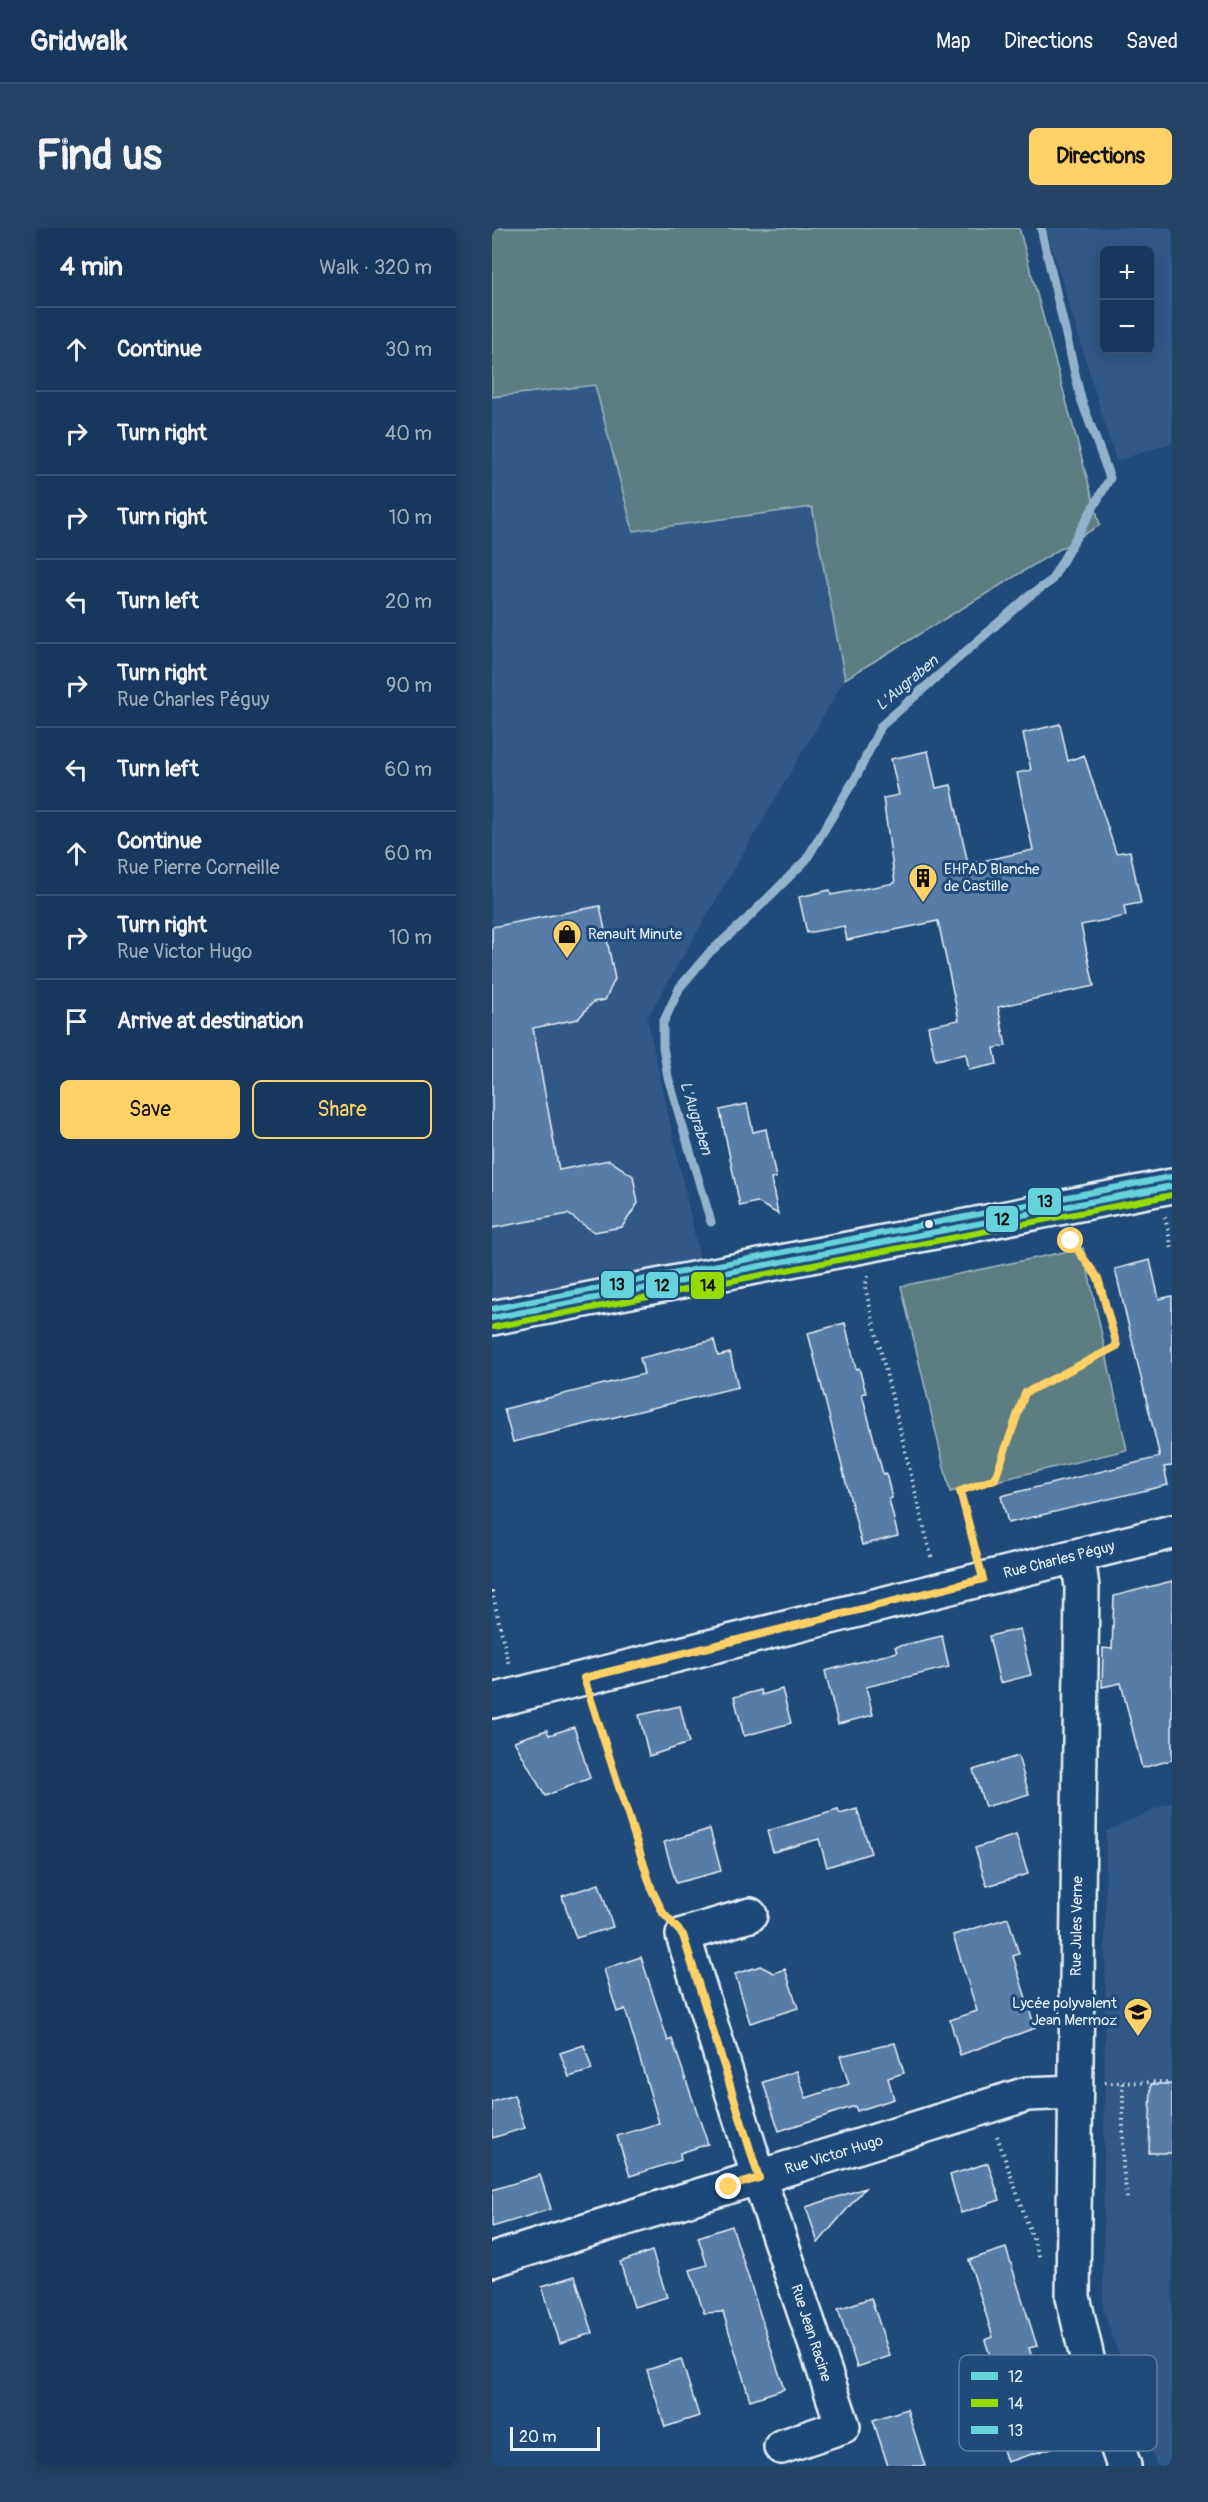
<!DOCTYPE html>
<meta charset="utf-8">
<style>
body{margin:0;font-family:Pangolin,sans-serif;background:#244365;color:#f1f3f6}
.controls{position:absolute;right:18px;top:18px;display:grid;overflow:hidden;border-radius:9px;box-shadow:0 3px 15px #0003}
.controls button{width:54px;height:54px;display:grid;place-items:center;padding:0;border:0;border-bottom:2px solid #365272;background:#17385c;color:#f1f3f6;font:30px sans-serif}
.scale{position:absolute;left:18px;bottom:15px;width:90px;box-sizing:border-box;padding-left:6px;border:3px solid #e8f1f8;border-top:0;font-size:16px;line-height:21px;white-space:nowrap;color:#e8f1f8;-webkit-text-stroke:4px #1f4a7a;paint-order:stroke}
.stop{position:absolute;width:18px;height:18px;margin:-14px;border:4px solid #ffd166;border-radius:50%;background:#fff}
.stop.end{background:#ffd166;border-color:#fff;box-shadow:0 2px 6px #0008}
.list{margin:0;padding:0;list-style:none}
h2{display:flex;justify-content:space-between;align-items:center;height:78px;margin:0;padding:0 24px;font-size:26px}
h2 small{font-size:20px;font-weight:400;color:#9eacbb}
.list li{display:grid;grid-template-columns:39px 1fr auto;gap:18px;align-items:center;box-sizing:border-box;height:84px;padding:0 24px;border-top:2px solid #365272}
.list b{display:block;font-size:22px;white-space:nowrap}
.list p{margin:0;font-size:20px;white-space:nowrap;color:#9eacbb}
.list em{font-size:20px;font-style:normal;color:#9eacbb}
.actions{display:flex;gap:12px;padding:18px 24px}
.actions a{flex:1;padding:14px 0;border:2px solid #ffd166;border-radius:9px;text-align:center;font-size:21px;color:#ffd166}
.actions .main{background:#ffd166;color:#111}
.icon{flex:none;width:33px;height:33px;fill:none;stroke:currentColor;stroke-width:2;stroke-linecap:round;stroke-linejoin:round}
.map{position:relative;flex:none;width:680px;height:2238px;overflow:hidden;border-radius:9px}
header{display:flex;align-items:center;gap:36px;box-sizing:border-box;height:84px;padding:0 30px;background:#17385c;border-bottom:2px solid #365272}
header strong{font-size:28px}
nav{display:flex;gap:33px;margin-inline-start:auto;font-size:21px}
.intro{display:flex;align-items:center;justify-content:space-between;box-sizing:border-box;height:144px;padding:0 36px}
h1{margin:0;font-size:42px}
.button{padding:15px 27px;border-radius:9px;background:#ffd166;color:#111;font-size:21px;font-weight:700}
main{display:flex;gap:36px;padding:0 36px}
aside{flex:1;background:#17385c;border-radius:9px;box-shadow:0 3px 15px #0003}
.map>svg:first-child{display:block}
.built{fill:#305988;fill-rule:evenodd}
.green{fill:#5c7e83;stroke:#a2b8be;stroke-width:1.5}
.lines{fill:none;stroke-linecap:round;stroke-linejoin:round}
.stream{stroke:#95b2cc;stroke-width:9}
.building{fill:#597ba8;stroke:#e8f1f8;stroke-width:1.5}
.minor-casing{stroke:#e8f1f8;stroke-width:38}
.secondary-casing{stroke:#e8f1f8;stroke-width:38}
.path{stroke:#e8f1f8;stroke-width:4;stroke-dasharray:1.5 4.5;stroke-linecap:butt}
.minor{stroke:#1f4a7a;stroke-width:33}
.secondary{stroke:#1f4a7a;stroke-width:33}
.bus-1-casing{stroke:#1f4a7a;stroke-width:10}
.bus-2-casing{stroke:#1f4a7a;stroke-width:10}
.bus-3-casing{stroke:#1f4a7a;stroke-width:10}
.bus-1{stroke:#65d2dc;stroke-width:6}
.bus-2{stroke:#96dc00;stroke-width:6}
.bus-3{stroke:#65d2dc;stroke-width:6}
.route{stroke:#ffd166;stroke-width:8}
.bus-dot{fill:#e8f1f8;stroke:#1f4a7a;stroke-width:2}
.labels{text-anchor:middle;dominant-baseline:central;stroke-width:6;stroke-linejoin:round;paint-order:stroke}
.poi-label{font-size:15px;fill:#e8f1f8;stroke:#1f4a7a;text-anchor:start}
.street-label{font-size:15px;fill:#e8f1f8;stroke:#1f4a7a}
.water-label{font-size:16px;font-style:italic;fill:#d3e1ed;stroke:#1f4a7a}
.key{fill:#1f4a7a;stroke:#5b7ca0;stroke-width:1.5}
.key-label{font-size:16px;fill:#e8f1f8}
.line-badge{stroke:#1f4a7a;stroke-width:2}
.pale-badge-label{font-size:16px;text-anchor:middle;font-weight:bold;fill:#111}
</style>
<header>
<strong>Gridwalk</strong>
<nav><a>Map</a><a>Directions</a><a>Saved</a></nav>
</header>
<div class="intro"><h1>Find us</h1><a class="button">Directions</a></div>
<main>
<aside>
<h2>4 min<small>Walk · 320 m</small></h2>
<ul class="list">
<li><svg class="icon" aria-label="ahead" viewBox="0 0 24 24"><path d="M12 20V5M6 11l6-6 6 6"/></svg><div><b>Continue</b></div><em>30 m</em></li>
<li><svg class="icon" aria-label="right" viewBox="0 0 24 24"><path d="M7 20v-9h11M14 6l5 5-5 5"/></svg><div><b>Turn right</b></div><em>40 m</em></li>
<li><svg class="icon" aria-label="right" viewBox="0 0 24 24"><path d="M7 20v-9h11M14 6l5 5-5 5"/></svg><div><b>Turn right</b></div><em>10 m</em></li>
<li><svg class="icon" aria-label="left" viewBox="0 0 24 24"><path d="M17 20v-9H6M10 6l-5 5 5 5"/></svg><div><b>Turn left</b></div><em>20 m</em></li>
<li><svg class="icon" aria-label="right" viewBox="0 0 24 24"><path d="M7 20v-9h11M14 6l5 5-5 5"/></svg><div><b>Turn right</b><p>Rue Charles Péguy</p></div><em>90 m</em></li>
<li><svg class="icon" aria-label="left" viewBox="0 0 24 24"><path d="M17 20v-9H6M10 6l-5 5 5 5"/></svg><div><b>Turn left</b></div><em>60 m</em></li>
<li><svg class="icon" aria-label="ahead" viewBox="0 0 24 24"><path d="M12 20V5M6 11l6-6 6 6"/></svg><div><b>Continue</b><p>Rue Pierre Corneille</p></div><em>60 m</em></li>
<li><svg class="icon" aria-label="right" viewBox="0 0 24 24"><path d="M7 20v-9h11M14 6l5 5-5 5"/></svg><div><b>Turn right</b><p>Rue Victor Hugo</p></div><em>10 m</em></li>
<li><svg class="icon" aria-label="arrive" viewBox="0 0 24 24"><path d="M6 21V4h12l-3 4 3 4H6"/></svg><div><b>Arrive at destination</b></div></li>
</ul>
<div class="actions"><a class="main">Save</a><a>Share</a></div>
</aside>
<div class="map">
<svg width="680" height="2238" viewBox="0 0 680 2238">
<rect width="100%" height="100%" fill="#1f4a7a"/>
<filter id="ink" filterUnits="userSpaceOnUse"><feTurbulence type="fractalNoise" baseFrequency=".0167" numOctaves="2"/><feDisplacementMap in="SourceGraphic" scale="12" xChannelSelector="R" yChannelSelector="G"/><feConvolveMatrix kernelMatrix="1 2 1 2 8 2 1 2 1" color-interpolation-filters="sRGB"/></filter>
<g filter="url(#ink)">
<path class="built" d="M554,0H680V215L624,233ZM658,22V122H612V22Z
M103,156L141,303L320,279L353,451L155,790L210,1040L0,1078V169Z
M680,1574V2238H665L611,2081L614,1603Z"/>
<path class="green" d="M0,0H527L608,297L353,451L320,279L141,303L103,157L0,169Z
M591,1020L635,1222L458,1264L409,1058Z"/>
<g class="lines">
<path class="stream" d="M219,994L176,849L171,819V795L188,759L217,725L255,691L314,632L365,547L389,498L537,368L559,353L618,250L589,171L549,0"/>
</g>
<path class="building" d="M568,496L576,533L592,527L624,625L638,623L649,675L632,678L634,688L589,697L602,758L506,779L514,818L502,820L505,836L477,842L474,826L443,832L436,798L467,792L446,693L355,712L352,698L315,705L307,669L338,662L339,667L403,655L391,570L407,567L399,531L436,523L444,560L459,557L476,636L541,622L525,545L539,542L531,505Z
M108,678L123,751L113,772L101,774L86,791L41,800L67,942L117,932L141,948L146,975L130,999L102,1004L76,986L0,1000V699Z
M255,876L261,904L274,901L284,950L279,951L286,986L265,974L248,978L228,882Z
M658,1032L667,1071L680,1068V1238L672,1239L676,1257L516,1295L509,1268L668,1229L623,1041Z
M353,1095L364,1141L367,1140L374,1165L370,1166L391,1246L394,1245L400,1270L397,1271L406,1308L370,1317L316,1105Z
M222,1112L226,1128L238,1125L246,1159L21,1214L12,1181L152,1146L148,1130Z
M680,1353V1532L650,1540L629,1455L610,1459L611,1420L620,1421L622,1368Z
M528,1401L539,1447L508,1455L497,1408Z
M450,1408L457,1439L374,1459L381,1487L346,1496L333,1443L405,1424L403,1419Z
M290,1461L299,1495L252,1508L242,1469L269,1462L270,1467Z
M188,1478L197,1515L157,1528L147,1487Z
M82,1499L98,1550L53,1568L22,1513L55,1502L57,1507Z
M526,1528L537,1566L493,1579L481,1542Z
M365,1581L379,1625L335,1639L327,1611L281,1624L275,1603L346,1582L348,1586Z
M218,1601L229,1643L184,1655L172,1614Z
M524,1607L536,1646L495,1658L483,1620Z
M107,1656L121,1699L84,1710L70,1668Z
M516,1690L527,1726L521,1728L543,1800L468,1827L458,1792L485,1783L461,1707Z
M149,1729L176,1813L180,1811L216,1916L188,1925L189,1932L138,1948L125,1908L167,1895L133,1781L125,1784L112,1741Z
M268,1738L282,1745L293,1741L306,1780L258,1795L243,1746Z
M403,1815L412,1845L396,1850L402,1871L365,1883L363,1878L287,1903L271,1854L305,1843L314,1870L357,1856L348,1828Z
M92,1817L100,1842L77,1849L68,1825Z
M659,1856H680V1925H657Z
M22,1867L33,1900L0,1910V1874Z
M496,1935L508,1972L469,1985L458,1947Z
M48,1947L59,1981L0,1999V1962Z
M373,1960L326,2015L314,1979Z
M240,1998L292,2161L258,2172L231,2084L212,2085L198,2042L215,2037L206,2009Z
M514,2020L545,2118L537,2120L569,2217L515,2234L504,2200L519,2195L493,2112L501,2109L477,2032Z
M160,2023L175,2069L142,2079L128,2034Z
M83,2048L101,2105L68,2115L50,2058Z
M379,2070L398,2128L365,2139L346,2081Z
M189,2131L207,2188L173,2199L155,2142Z
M415,2181L433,2238H396L381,2192Z"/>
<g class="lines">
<g class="minor-casing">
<path id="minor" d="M586,1328L590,1359L581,2069L596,2134L632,2238
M0,1473L680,1304
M258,1687L191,1707L267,1950L351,2198L289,2219
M0,2032L535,1866L582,1864"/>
</g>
<g class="secondary-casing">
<path id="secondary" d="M0,1090L680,958"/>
</g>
<path class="path" d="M673,989L680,1021
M376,1048L373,1059L440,1332
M483,1321L468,1263L503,1251L533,1165L625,1117L606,1050L577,1008
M0,1363L17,1438
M101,1479L160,1663L170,1685
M613,1855L675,1854
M631,1855V1939L635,1970
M505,1908L548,2031"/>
<use href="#minor" class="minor"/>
<use href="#secondary" class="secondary"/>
<g class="bus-1-casing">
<path id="bus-1" d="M0,1090L680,958"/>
</g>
<g class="bus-2-casing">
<path id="bus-2" d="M2,1099L680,967"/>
</g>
<g class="bus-3-casing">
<path id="bus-3" d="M0,1081L678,949"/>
</g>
<use href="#bus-1" class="bus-1"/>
<use href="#bus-2" class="bus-2"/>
<use href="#bus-3" class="bus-3"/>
</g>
</g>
<g class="lines" filter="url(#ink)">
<path class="route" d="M237,1959L267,1950L191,1707L171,1685L160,1662L92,1450L491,1351L468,1263L503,1251L533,1165L625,1118L606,1050L579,1013"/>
</g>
<defs>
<g id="building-pin" transform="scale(1.5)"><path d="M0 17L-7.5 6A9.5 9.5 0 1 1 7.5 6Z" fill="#ffd166" stroke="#1f4a7a"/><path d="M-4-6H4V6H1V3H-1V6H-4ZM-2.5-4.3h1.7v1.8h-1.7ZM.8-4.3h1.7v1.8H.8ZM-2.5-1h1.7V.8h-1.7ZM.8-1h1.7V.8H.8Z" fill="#111"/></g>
<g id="shop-pin" transform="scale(1.5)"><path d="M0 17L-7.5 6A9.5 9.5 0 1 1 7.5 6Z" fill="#ffd166" stroke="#1f4a7a"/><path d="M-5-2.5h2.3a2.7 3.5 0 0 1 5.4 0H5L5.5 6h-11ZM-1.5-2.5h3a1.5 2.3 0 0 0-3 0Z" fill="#111"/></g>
<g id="school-pin" transform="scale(1.5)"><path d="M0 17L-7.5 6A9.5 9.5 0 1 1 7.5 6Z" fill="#ffd166" stroke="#1f4a7a"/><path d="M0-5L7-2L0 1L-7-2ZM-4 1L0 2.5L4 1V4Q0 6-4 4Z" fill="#111"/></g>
</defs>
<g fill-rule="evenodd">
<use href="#building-pin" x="431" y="650"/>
<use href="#shop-pin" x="75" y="706"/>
<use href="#school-pin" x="646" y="1784"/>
</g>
<circle class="bus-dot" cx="437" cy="996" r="5"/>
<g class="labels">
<g class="poi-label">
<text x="452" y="641">EHPAD Blanche<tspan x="452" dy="17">de Castille</tspan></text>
<text x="96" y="706">Renault Minute</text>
<text x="625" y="1775" text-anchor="end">Lycée polyvalent<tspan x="625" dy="17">Jean Mermoz</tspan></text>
</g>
<g class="street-label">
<text transform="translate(567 1332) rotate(-14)">Rue Charles Péguy</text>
<text transform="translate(585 1698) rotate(-89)">Rue Jules Verne</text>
<text transform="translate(342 1927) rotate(-17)">Rue Victor Hugo</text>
<text transform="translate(319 2105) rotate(72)">Rue Jean Racine</text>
</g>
<g class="water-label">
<text transform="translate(415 455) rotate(-40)">L'Augraben</text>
<text transform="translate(204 890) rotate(73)">L'Augraben</text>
</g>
</g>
<rect x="467" y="2127" width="198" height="96" rx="9" class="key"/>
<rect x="479" y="2144" width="27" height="8" fill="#65d2dc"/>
<rect x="479" y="2171" width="27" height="8" fill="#96dc00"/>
<rect x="479" y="2198" width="27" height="8" fill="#65d2dc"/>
<g class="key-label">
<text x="516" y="2154">12</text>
<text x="516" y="2181">14</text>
<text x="516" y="2208">13</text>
</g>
<g class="line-badge">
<rect x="535" y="959" width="35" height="29" rx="6" fill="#65d2dc"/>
<rect x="493" y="977" width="34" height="28" rx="6" fill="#65d2dc"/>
<rect x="108" y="1042" width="35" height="29" rx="6" fill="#65d2dc"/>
<rect x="153" y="1043" width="34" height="28" rx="6" fill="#65d2dc"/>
<rect x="198" y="1043" width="35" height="29" rx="6" fill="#96dc00"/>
</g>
<g class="pale-badge-label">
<text x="553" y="979">13</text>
<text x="510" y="997">12</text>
<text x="125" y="1062">13</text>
<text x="170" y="1063">12</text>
<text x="216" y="1063">14</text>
</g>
</svg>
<div class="controls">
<button>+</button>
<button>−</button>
</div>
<div class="scale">20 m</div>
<div class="stop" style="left:579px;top:1013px"></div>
<div class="stop end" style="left:237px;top:1959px"></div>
</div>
</main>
